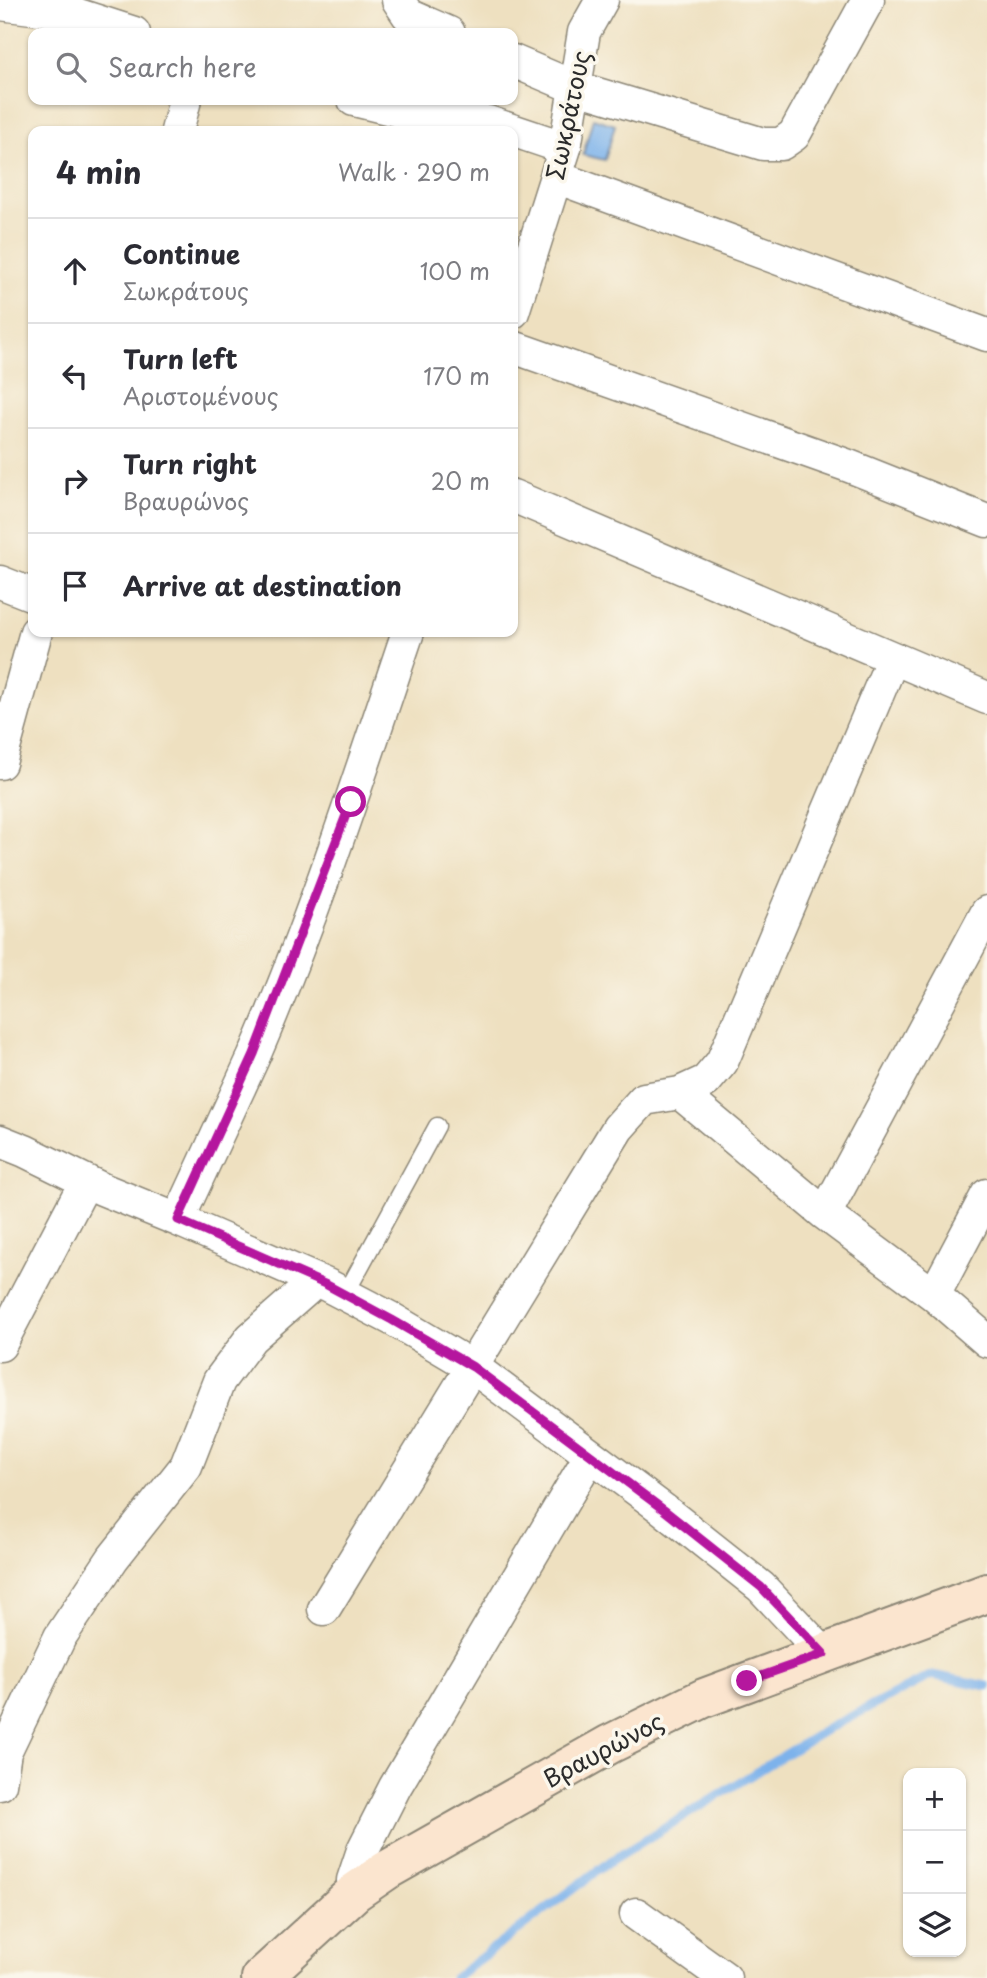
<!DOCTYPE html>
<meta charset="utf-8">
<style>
body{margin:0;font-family:"Playpen Sans",sans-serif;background:#f2f2f3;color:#2b2b33}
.controls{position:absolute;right:21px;bottom:21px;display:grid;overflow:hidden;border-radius:14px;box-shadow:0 2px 5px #0004}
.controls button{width:63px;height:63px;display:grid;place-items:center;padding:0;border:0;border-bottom:2px solid #e1e1e2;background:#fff;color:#2b2b33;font:35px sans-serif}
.stop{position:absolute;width:21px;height:21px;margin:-16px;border:5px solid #b5179e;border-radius:50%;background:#fff}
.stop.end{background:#b5179e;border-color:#fff;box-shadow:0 2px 7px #0008}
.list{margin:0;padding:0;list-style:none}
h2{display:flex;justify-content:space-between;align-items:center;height:91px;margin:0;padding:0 28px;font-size:30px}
h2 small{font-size:23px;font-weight:400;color:#7c7c81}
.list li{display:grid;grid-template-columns:46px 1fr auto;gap:21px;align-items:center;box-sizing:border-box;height:105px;padding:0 28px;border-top:2px solid #e1e1e2}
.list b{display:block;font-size:26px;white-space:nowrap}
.list p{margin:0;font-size:23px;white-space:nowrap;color:#7c7c81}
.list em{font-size:23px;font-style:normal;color:#7c7c81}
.icon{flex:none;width:38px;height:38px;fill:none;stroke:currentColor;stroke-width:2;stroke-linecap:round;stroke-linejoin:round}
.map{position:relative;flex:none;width:987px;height:1978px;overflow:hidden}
.search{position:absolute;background:#fff;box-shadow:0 2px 5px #0004;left:28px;top:28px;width:490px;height:77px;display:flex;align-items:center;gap:18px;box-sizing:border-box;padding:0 24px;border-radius:14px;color:#7c7c81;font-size:26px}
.panel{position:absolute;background:#fff;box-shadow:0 2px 5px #0004;left:28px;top:126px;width:490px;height:511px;border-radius:14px}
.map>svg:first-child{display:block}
.water{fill:#7db2eb;stroke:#546e8b;stroke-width:2}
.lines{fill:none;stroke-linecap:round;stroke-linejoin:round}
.stream{stroke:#7db2eb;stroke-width:9}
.lane-casing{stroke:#8c8676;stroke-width:19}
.street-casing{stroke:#8c8676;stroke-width:35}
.secondary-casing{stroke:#8c8676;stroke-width:42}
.path{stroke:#8c8676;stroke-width:4.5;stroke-dasharray:5 5;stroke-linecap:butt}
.lane{stroke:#fff;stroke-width:16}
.street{stroke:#fff;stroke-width:32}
.secondary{stroke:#fbe5cf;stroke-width:38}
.route{stroke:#b5179e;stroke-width:9}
.labels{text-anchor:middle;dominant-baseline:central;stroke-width:7;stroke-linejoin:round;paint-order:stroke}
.street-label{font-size:24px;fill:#2b2b2b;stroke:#fbf7ec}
</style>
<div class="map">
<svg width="987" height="1978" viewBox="0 0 987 1978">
<rect width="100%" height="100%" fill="#fbf7ec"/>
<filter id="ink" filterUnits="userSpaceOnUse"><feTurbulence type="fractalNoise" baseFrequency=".0143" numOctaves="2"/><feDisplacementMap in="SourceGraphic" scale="14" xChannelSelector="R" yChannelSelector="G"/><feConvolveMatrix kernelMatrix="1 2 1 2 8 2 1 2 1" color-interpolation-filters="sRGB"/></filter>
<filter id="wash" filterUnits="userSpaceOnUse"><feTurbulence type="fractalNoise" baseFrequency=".00686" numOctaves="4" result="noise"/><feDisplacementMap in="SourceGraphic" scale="28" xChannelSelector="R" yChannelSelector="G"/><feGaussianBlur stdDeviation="1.57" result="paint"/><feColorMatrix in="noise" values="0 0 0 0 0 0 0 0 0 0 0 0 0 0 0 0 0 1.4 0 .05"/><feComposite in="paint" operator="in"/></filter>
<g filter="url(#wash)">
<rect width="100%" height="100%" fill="#eee0c0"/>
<path class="water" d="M593,118L615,125L605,160L583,155Z"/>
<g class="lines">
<path class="stream" d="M454,1978L609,1862L827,1729L932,1675L987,1686"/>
</g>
</g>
<g filter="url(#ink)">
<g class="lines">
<g class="lane-casing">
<path id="lane" d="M345,1295L437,1126"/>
</g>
<g class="street-casing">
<path id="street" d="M398,0L408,15L449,33
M0,4L72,13L134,33
M513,61L574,87L763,144H781L794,135L868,0
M354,100L420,116L488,122L565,148
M177,131L185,100
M556,177L987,335
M513,312L565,148L584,32L602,0
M513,347L849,466L987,521
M513,496L987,698
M0,582L33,595
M0,763L36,632
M680,1093L706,1081L722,1062L893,658
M0,1141L25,1151L102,1189L178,1220L327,1285L392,1319L473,1367L664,1510L761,1587L824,1654
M825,1214L987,912
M178,1220C203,1165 229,1111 254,1056C314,918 360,774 408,632
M934,1295L987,1195
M0,1345L86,1181
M324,1609L618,1128L644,1099L680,1093L825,1214L934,1295L987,1341
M0,1784L5,1752L60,1637L113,1558L186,1466L219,1381L251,1338L316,1281
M355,1892L353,1880L363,1850L395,1787L590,1456
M636,1914L725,1978"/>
</g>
<g class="secondary-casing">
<path id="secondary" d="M261,1978L355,1892L387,1870L610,1744L704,1698L987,1593"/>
</g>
<path class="path" d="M363,632L376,635"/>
<use href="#lane" class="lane"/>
<use href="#street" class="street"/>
<use href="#secondary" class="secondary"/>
</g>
</g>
<g class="lines" filter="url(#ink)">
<path class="route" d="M351,802L254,1054L178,1220L327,1285L392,1320L473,1367L664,1510L761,1587L824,1654L747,1681"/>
</g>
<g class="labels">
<g class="street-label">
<text transform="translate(567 115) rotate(-78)">Σωκράτους</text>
<text transform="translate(603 1749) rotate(-28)">Βραυρώνος</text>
</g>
</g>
</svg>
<div class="controls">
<button>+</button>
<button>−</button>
<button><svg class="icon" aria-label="layers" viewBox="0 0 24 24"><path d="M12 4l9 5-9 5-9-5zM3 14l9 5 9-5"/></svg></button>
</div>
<div class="stop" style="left:351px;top:802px"></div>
<div class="stop end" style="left:747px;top:1681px"></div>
<div class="search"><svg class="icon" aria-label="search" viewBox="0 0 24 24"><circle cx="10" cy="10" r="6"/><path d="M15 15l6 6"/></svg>Search here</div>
<section class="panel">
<h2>4 min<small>Walk · 290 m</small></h2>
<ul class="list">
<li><svg class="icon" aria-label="ahead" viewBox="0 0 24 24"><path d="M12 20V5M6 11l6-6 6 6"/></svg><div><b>Continue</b><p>Σωκράτους</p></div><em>100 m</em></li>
<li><svg class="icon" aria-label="left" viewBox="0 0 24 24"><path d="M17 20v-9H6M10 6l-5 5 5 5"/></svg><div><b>Turn left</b><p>Αριστομένους</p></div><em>170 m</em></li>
<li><svg class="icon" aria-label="right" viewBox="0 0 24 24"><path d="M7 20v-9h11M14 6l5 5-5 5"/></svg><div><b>Turn right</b><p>Βραυρώνος</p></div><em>20 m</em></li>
<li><svg class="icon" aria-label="arrive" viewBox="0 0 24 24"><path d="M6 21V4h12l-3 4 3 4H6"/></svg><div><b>Arrive at destination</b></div></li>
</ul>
</section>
</div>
